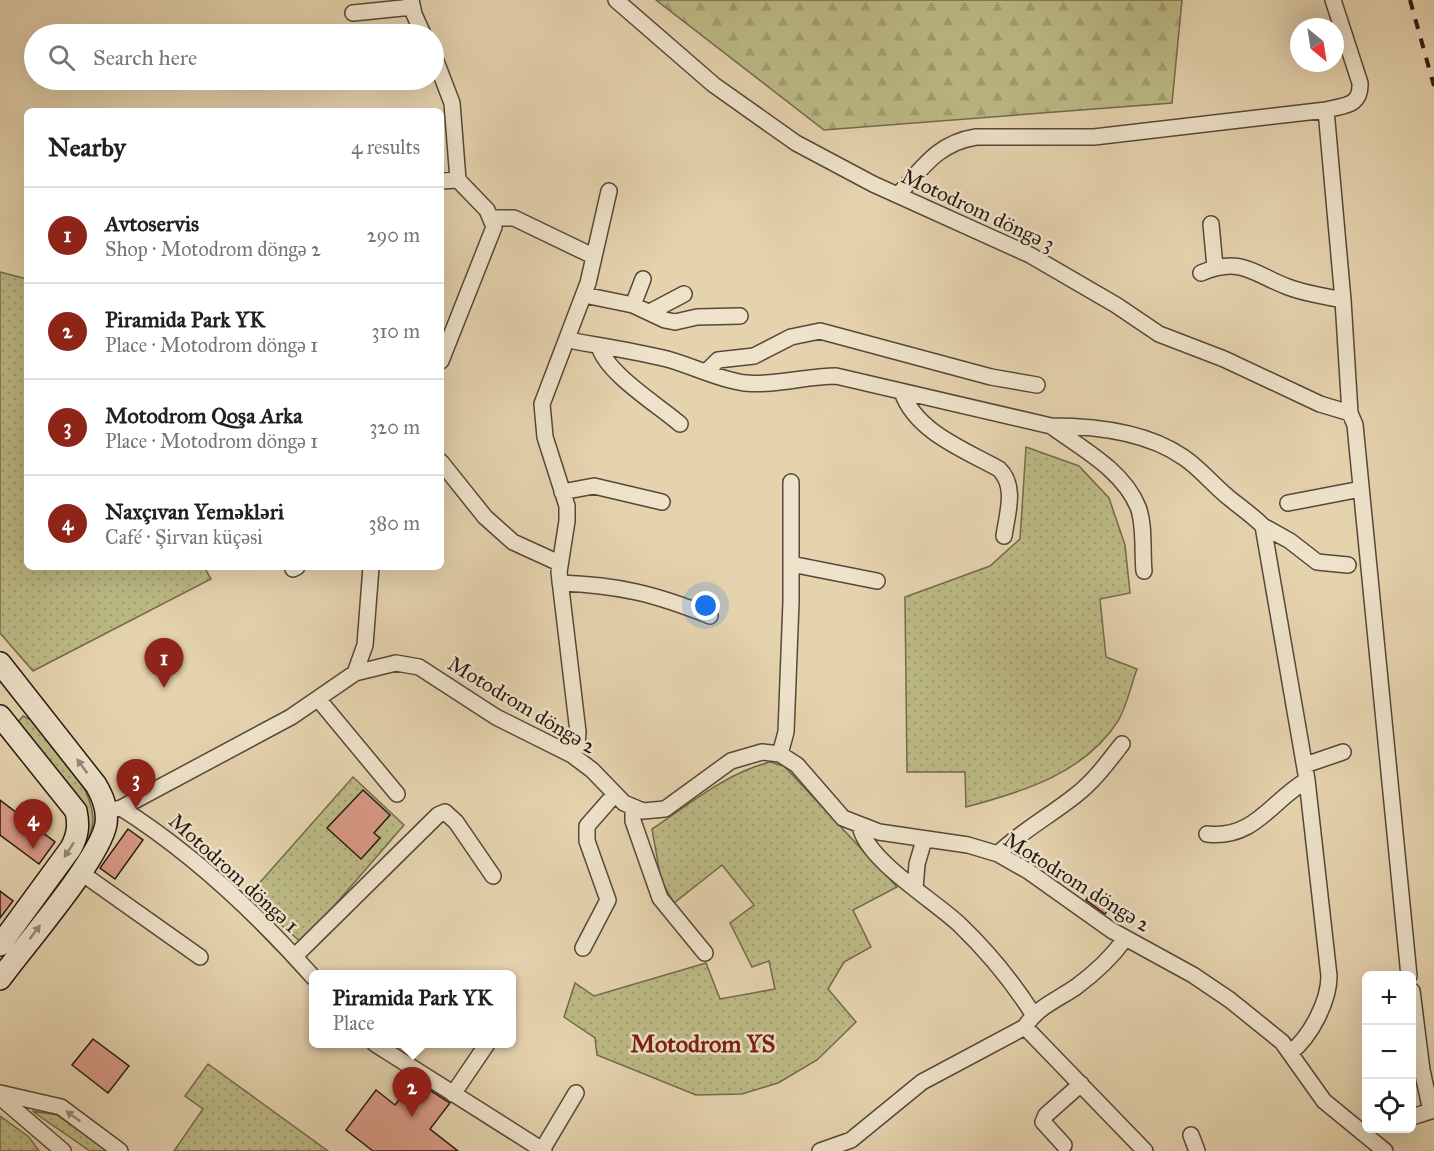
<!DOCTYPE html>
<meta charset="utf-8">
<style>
body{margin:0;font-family:"IM FELL Great Primer",serif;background:#f6f6f6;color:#202124}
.controls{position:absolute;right:18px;bottom:18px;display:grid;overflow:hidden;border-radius:9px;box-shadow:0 6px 24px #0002}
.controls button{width:54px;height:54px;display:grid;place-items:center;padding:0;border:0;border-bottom:2px solid #e0e0e0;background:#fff;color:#202124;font:30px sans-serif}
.compass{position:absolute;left:1290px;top:18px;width:54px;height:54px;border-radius:50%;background:#fff;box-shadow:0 6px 24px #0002;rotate:150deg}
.you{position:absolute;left:706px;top:606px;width:21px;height:21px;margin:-15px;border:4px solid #fff;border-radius:50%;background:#1a73e8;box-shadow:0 0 0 9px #1a73e833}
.badge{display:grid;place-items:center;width:39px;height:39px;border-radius:50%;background:#8f2418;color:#fff;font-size:20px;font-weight:700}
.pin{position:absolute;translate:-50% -50px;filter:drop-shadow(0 2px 3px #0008)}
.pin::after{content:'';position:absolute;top:32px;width:21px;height:18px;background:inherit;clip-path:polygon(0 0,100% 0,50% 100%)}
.popup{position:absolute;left:309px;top:970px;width:207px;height:78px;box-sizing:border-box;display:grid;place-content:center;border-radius:9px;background:#fff;filter:drop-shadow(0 2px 4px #0005);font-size:20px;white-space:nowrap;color:#757577}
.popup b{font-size:22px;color:#202124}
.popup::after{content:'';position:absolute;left:50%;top:100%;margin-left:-12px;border:12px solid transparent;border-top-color:#fff}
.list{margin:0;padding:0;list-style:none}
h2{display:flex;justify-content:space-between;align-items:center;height:78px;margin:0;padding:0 24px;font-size:26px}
h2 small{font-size:20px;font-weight:400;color:#757577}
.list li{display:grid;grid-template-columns:39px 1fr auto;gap:18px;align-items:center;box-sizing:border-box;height:96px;padding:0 24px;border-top:2px solid #e0e0e0}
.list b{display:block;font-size:22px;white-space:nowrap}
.list p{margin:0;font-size:20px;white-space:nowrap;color:#757577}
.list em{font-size:20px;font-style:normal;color:#757577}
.icon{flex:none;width:33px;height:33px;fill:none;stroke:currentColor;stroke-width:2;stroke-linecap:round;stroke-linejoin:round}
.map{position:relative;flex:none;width:1434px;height:1151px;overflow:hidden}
.search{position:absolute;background:#fff;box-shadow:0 6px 24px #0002;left:24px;top:24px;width:420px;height:66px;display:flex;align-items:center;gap:15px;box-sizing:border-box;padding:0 21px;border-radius:33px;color:#757577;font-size:22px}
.panel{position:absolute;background:#fff;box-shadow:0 6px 24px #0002;left:24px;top:108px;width:420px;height:462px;border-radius:9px}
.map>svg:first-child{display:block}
.grass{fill:url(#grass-dots);stroke:#726a4c;stroke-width:1.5}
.forest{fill:url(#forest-firs);stroke:#726a4c;stroke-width:1.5}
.building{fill:#d99a86;stroke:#271a13;stroke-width:1.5}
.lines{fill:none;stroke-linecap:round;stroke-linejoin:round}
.minor-casing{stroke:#56483a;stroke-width:18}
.secondary-casing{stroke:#271a13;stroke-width:24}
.minor{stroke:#eee2ca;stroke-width:15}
.secondary{stroke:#eee2ca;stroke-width:21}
.rail{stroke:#271a13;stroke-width:4;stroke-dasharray:10 10;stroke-linecap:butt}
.oneway{fill:#948878}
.labels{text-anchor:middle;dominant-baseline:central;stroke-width:5;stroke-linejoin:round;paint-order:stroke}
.street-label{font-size:21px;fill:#271a13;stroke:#eee2ca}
.quarter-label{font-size:24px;font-weight:bold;fill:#7a1f14;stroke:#eee2ca}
</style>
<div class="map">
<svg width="1434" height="1151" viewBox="0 0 1434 1151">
<defs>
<pattern id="grass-dots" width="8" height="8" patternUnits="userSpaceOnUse" patternTransform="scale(1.5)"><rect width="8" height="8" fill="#bcba85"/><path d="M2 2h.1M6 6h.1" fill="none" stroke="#a29f72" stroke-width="1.8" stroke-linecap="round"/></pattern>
<pattern id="forest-firs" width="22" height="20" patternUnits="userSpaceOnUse" patternTransform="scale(1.5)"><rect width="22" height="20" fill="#bcba85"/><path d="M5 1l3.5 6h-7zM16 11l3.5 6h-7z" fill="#a29f72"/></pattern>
</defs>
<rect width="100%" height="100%" fill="#e5d3ae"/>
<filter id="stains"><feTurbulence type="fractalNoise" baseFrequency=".00333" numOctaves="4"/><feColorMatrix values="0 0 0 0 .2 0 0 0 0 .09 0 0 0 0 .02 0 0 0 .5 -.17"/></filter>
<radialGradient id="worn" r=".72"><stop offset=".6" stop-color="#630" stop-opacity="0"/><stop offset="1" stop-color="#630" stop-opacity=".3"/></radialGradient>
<path class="grass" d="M0,272L27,279V567H204L211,579L33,671L0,633Z
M1026,447L1079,466L1109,498L1125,545L1130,593L1100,599L1106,657L1137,669C1131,685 1127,706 1118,721C1085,773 1023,792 966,807L965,772H907L905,597L990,566L1020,539Z
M23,716L31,720L84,788C98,817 95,829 80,856L77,854L88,832L84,805L19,726L18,722Z
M770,762L784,766L897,887L853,910L871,947L844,962L828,989L856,1022L817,1060L778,1083L742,1094L696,1095L597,1055L595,1038L564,1017L575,983L594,996L706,963L720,999L775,989L769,961L752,967L730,923L754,905L722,865L674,903L661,880L652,829C690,804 726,773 770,762Z
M353,777L404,825L302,943L248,896Z
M208,1064L328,1151H174L203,1109L185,1096Z
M32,1111L57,1115L109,1151H90Z
M0,1116L29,1137L39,1151H0Z"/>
<path class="forest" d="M656,0H1182L1172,103L824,130Z"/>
<path class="building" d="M135,772L144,783L131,792L123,780Z
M363,790L390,815L374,833L380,838L361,859L327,828Z
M0,800L55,842L39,864L0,835Z
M128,829L143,840L115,879L100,868Z
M1093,890L1112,904L1105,914L1086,900Z
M0,891L13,901L0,918Z
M93,1039L129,1066L108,1093L72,1065Z
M414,1080L450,1103L430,1129L458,1151H373L346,1130L376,1090L395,1105Z"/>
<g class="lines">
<g class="minor-casing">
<path id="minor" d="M411,0L414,14L423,34
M616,0L714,85L796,143L873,184L1030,255L1116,305L1159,334L1224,359L1320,404L1350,413
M353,13L412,7
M434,56L452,103L458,180L487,210L494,227L441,361
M1326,110L1343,300L1350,413L1355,425L1409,976
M441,181L458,180
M898,195C923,167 938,143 976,137H1094L1326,110C1344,105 1361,107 1360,83L1333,0
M492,218H514L593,256
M1211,224L1215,267
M1201,273C1242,256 1253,274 1288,287C1306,294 1325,296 1343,300
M584,295L633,305L665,320L675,322L697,317L740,316
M633,305L643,279
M650,312L684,294
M568,340C601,346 635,351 667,359C693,366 719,380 745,383C775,386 806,376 836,376L1051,426C1093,426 1147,432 1183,457C1200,468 1213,485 1228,497C1240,507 1252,515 1263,526L1307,780L1329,976C1329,1001 1311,1036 1291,1052
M599,346C606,373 658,405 680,424
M707,371L718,360L754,356L791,337L820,331L991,377L1037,385
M902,392C916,432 965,450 999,469C1017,486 1007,514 1004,536
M1051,426C1081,448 1123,470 1138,507C1145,525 1142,552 1144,571
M441,462L485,517L513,542L559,563
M562,492L594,486L662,502
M1288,503L1361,489
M1263,526L1290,541L1317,562L1348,565
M791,564L877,581
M293,569L297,567
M560,583C619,585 655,594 710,616
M355,673L365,645L371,567
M319,700L397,794
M780,754L786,732L791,602V482
M572,755L577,745L578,732L559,572L567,521V506L545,437L542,404L588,283L609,191
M1305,765L1343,752
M121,808C192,853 257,914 313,977
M633,808V821L660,898L705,953
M106,811L121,808L291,717L355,673L396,663L419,667L496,717L572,755L592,770L624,803L643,811L665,809L731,761L762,752L780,754L797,765L843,818L879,832L968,845L998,854L1028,871L1111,930L1193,975L1230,1000L1282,1042L1324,1101L1385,1151
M860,826C866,860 935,901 960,925C988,952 1012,981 1033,1014
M1207,834C1254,840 1272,800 1307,780
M998,854C1021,831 1050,816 1076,795C1094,781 1108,762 1122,744
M80,872L200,957
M915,889L917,864L924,840
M583,948L608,900L587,841V826L615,794
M295,956L438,815L445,812L456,822L493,876
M1412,991L1422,1070L1431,1111
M1025,1027L1145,1151
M375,1044L544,1151
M0,1093L61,1107L120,1151
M453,1094L487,1044
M0,1097L63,1151
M1412,1117L1434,1110
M1191,1135L1197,1151
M1064,1145L1043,1122L1046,1115L1081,1084
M542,1150L576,1093
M820,1151L851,1140L922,1082L1025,1027C1037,1007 1057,1000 1076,987C1095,973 1111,958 1125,939"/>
</g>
<g class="secondary-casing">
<path id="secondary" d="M0,663L96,785C103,797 108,809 106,824C100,859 24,946 0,979
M0,716L76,811C79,825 78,835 71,848L0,945"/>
</g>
<use href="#minor" class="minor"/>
<use href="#secondary" class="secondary"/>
<path class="rail" d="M1410,0L1434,86"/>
</g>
<defs><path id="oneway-solid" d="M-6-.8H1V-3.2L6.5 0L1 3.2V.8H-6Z" transform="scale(1.5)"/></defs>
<g class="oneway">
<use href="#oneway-solid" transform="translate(82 766) rotate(-126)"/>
<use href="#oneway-solid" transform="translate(69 850) rotate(123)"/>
<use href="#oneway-solid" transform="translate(35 932) rotate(-53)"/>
<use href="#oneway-solid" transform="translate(73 1116) rotate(-144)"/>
</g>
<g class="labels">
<g class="street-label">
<text transform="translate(978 210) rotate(25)">Motodrom döngə 3</text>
<text transform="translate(522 705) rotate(31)">Motodrom döngə 2</text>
<text transform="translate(234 873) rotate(42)">Motodrom döngə 1</text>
<text transform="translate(1077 882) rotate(32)">Motodrom döngə 2</text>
</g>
<g class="quarter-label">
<text x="703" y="1044">Motodrom YS</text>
</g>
</g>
<rect width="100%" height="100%" filter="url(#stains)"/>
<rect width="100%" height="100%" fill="url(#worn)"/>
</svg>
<div class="controls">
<button>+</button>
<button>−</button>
<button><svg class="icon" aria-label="locate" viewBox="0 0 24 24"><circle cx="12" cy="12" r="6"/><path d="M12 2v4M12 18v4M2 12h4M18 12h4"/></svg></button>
</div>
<svg class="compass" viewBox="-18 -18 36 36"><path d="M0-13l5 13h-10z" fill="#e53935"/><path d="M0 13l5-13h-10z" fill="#757577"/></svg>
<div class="you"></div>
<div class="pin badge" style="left:164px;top:688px">1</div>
<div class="pin badge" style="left:412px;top:1117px">2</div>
<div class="popup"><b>Piramida Park YK</b>Place</div>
<div class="pin badge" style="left:136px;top:809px">3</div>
<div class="pin badge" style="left:33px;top:849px">4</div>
<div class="search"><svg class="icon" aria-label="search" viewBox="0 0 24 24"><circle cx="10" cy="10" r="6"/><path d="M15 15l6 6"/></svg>Search here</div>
<section class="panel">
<h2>Nearby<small>4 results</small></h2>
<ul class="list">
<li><span class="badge">1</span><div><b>Avtoservis</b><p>Shop · Motodrom döngə 2</p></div><em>290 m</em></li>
<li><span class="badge">2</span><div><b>Piramida Park YK</b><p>Place · Motodrom döngə 1</p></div><em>310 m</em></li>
<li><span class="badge">3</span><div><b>Motodrom Qoşa Arka</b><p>Place · Motodrom döngə 1</p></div><em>320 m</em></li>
<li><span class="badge">4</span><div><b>Naxçıvan Yeməkləri</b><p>Café · Şirvan küçəsi</p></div><em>380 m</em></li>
</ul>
</section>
</div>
